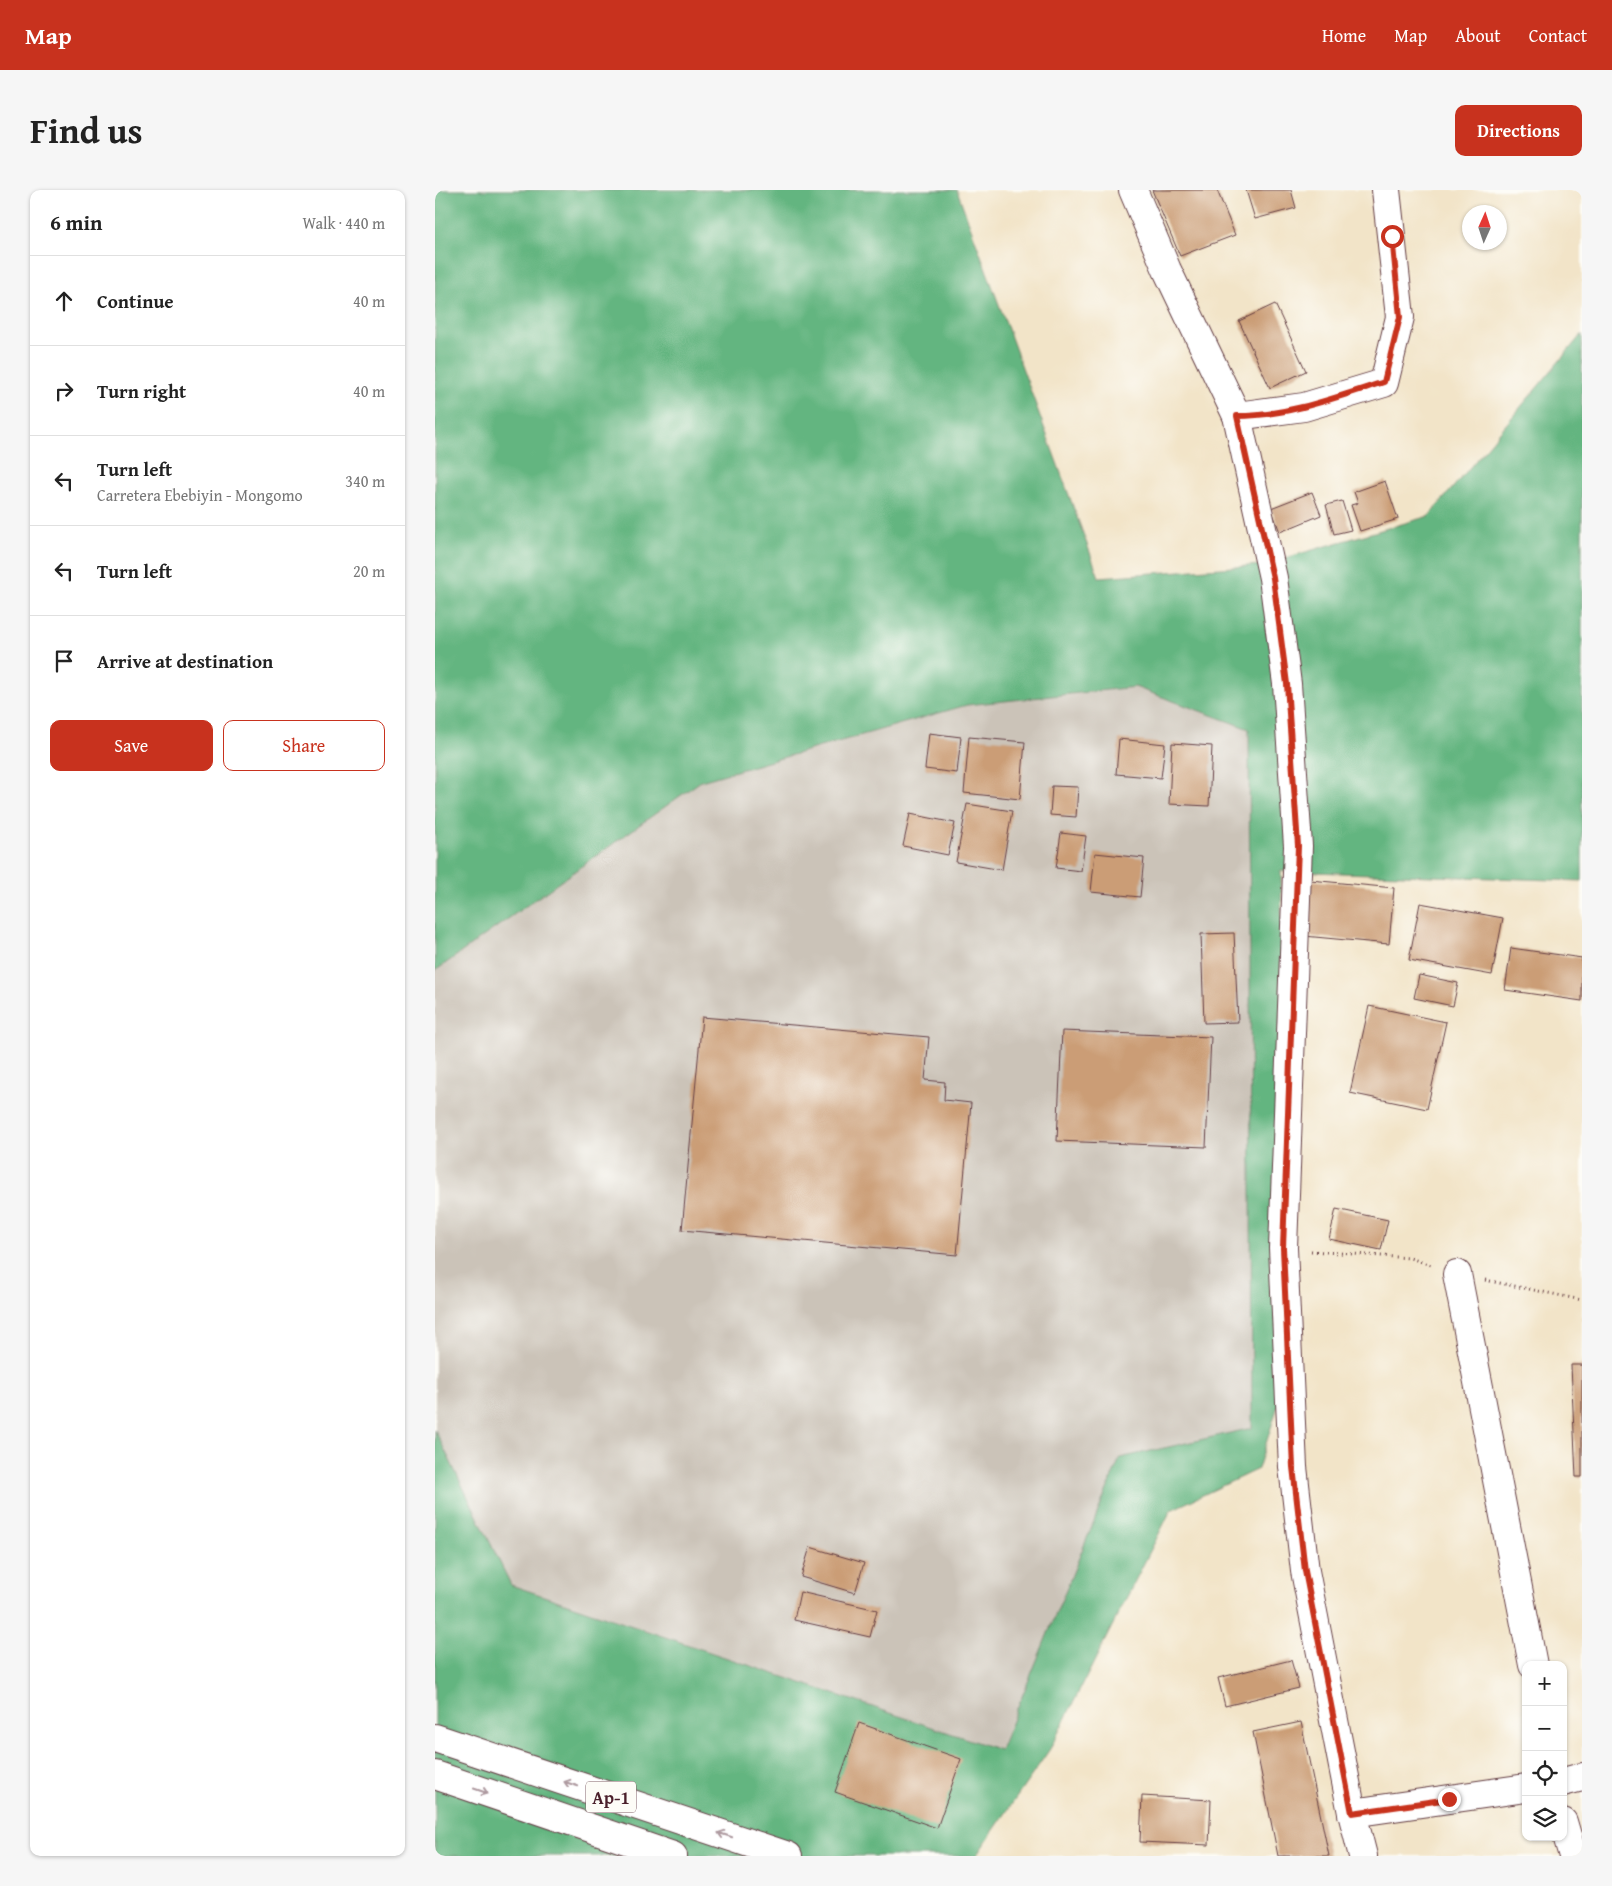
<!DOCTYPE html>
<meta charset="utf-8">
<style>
body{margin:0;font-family:"Gentium Book Plus",serif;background:#f6f6f6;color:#222}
.controls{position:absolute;right:15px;bottom:15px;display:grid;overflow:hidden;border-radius:10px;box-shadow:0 1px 4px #0004}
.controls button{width:45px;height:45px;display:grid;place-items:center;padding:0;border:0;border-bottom:1px solid #e0e0e0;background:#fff;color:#222;font:25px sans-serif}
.compass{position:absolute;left:1027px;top:15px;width:45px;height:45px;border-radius:50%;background:#fff;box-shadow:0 1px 4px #0004;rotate:3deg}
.stop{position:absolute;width:15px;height:15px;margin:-11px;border:4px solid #c8321e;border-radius:50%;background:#fff}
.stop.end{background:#c8321e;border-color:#fff;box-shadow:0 1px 5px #0008}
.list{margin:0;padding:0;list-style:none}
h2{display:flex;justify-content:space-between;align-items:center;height:65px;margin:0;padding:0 20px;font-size:21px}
h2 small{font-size:16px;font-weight:400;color:#767676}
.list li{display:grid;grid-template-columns:32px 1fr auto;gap:15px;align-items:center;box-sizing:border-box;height:90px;padding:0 20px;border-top:1px solid #e0e0e0}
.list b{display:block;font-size:19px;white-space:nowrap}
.list p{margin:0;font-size:16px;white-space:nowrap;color:#767676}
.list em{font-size:16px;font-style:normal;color:#767676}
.actions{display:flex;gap:10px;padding:15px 20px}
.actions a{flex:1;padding:11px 0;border:1px solid #c8321e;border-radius:10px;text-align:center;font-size:18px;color:#c8321e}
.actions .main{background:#c8321e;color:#fff}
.icon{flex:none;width:28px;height:28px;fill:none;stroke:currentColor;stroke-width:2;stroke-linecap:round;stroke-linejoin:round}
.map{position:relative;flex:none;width:1147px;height:1666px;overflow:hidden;border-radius:10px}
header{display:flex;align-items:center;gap:30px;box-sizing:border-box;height:70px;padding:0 25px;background:#c8321e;color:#fff}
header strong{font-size:24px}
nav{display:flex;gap:28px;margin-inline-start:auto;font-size:18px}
.intro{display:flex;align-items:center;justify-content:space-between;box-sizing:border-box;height:120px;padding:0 30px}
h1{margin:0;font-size:35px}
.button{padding:12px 22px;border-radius:10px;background:#c8321e;color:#fff;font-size:18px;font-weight:700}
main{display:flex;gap:30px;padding:0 30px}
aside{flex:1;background:#fff;border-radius:10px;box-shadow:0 1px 4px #0004}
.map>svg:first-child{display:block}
.industrial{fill:#cbc3b8}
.forest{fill:#64b580;stroke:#576a56}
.building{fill:#cb9d76}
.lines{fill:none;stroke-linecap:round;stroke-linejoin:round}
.street-casing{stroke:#633d43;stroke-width:30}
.secondary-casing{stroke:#633d43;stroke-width:30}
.highway-casing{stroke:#633d43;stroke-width:30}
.path{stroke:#633d43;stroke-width:3;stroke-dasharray:1 4;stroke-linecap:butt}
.street{stroke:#fff;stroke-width:28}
.secondary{stroke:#fff;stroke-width:28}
.highway{stroke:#fff;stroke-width:28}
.oneway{stroke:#ae9aa0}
.route{stroke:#c8321e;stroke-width:6}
.labels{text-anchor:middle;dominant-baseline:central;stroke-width:4;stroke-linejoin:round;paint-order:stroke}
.shield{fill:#fdfcf7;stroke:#806168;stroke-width:1}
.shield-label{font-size:18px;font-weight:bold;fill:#4a1f2b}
</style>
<header>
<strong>Map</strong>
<nav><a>Home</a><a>Map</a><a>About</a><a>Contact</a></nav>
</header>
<div class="intro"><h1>Find us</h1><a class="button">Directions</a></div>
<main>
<aside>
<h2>6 min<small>Walk · 440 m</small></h2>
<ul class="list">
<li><svg class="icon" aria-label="ahead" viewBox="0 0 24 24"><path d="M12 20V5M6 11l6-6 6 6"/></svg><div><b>Continue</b></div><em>40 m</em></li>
<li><svg class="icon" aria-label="right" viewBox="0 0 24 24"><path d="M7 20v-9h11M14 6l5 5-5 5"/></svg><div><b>Turn right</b></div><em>40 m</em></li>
<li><svg class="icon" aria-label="left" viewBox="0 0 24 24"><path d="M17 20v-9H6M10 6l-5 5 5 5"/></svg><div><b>Turn left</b><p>Carretera Ebebiyin - Mongomo</p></div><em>340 m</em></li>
<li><svg class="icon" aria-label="left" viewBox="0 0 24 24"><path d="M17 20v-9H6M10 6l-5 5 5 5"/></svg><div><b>Turn left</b></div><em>20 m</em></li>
<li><svg class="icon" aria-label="arrive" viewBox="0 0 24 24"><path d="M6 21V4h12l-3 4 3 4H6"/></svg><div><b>Arrive at destination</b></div></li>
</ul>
<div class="actions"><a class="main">Save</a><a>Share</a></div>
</aside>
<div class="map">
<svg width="1147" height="1666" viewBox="0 0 1147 1666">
<rect width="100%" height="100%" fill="#fdfcf7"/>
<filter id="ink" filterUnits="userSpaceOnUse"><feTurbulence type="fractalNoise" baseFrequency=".02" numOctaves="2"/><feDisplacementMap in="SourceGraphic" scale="10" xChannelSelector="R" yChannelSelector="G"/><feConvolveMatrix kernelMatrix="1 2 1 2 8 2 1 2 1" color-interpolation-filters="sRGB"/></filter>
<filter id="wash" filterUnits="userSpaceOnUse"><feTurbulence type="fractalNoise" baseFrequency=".0096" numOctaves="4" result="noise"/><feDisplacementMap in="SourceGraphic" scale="20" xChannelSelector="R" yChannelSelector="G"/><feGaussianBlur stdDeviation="1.12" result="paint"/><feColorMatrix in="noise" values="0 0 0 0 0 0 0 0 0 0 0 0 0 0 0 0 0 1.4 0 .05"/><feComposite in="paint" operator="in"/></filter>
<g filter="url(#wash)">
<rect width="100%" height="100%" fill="#f2e4c8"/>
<path class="industrial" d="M700,497L814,539L817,1238L685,1268L565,1561L76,1395L0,1240V781L266,591L532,515Z"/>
<path class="forest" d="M0,0H522L664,387L826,375L994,326L1147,144V691L846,681L854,1181L823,1279L736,1320L615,1559L541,1666H0V1240L76,1395L565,1560L685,1268L817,1238L814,539L700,497L532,515L266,591L0,781Z"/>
<g id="blocks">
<path class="building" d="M717,0H782L800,45L745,66Z
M811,0H856L861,18L820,29Z
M840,114L871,181L835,198L804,131Z
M950,291L963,329L925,341L916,315L923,313L919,302Z
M877,302L886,325L845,342L836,318Z
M907,311L916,340L899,344L891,315Z
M494,543L526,547L522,583L490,579Z
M534,547L590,552L585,609L529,603Z
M684,549L730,554L726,588L681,584Z
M737,553L777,556L774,616L734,614Z
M617,596L643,597L641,627L615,625Z
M532,614L577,621L567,680L521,672Z
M475,624L520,633L513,665L468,656Z
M626,643L651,646L646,681L621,678Z
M660,663L709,668L705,707L656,702Z
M875,690L959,698L954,754L869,746Z
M985,713L1068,728L1057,785L974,770Z
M799,743L803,832L769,833L766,744Z
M1076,758L1147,768V811L1070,800Z
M984,785L1023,793L1018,816L979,808Z
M934,816L1011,832L992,919L915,903Z
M267,827L494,847L490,890L510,892L509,910L536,913L522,1065L247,1040Z
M627,841L776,847L771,957L622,951Z
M901,1019L953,1030L946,1060L894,1049Z
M1136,1175H1147V1287H1141Z
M375,1357L429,1373L420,1403L366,1387Z
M365,1402L442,1420L435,1447L359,1430Z
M856,1470L864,1498L790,1516L783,1488Z
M866,1532L894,1666H843L818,1542Z
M424,1533L526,1569L502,1638L400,1602Z
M707,1606L776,1610L774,1655L705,1652Z"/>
</g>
</g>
<g filter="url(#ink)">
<use href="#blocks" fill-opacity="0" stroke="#633d43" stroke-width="1"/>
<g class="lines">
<g class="street-casing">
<path id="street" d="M802,226L869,217L949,193L965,127L951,0
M1022,1084L1098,1475
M1128,1592L1147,1587
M917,1623L1091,1598
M1128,1632L1138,1666"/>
</g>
<g class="secondary-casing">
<path id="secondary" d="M698,0L732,80L802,226L838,388L852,494L863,656L848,1058L858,1277L870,1381L917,1623L928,1666"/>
</g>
<g class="highway-casing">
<path id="highway" d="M0,1548L353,1666
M0,1585L238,1666"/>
</g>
<path class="path" d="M876,1061L975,1068L996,1075
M1050,1090L1147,1110"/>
<use href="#street" class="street"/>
<use href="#secondary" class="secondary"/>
<use href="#highway" class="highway"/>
</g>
<defs><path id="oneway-shaft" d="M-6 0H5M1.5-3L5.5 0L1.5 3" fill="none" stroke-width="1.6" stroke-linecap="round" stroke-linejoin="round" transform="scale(1.25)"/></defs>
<g class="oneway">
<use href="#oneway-shaft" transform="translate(136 1594) rotate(-162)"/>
<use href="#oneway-shaft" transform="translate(46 1601) rotate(19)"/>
<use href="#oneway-shaft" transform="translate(290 1645) rotate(-162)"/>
</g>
</g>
<g class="lines" filter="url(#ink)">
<path class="route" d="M957,46L965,127L949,192C902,207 852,226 802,226L838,388L852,494L863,656L848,1058L858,1277L870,1381L917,1623L1014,1609"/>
</g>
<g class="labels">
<rect class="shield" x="151" y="1591.5" width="50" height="31" rx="4"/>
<g class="shield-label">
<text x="176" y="1607">Ap-1</text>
</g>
</g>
</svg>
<div class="controls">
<button>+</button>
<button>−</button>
<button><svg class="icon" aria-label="locate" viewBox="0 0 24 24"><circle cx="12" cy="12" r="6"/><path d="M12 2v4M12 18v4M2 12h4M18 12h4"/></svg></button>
<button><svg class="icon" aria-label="layers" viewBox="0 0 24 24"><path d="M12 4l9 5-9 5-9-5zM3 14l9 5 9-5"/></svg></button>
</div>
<svg class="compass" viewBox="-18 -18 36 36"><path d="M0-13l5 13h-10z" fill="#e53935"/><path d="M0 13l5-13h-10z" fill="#767676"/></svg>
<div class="stop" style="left:957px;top:46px"></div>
<div class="stop end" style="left:1014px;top:1609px"></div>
</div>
</main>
